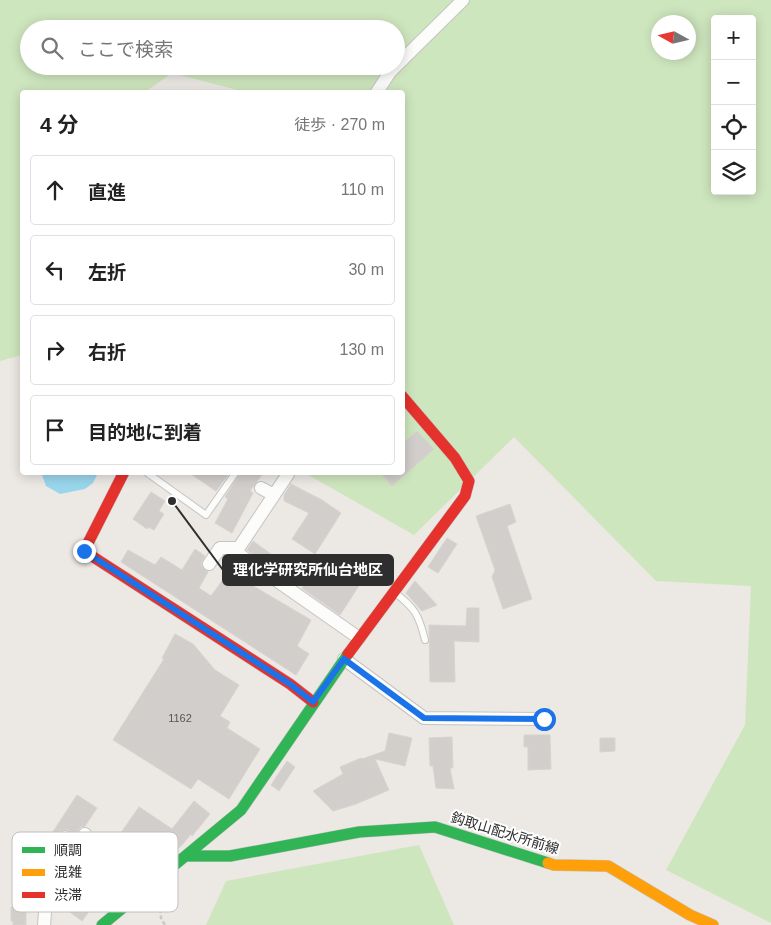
<!DOCTYPE html>
<html lang="ja">
<meta charset="utf-8">
<style>
body{margin:0;font-family:Arial,"Noto Sans JP",sans-serif;background:#f6f6f6;color:#222}
.controls{position:absolute;right:15px;top:15px;display:grid;overflow:hidden;border-radius:5px;box-shadow:0 2px 12px #0003}
.controls button{width:45px;height:45px;display:grid;place-items:center;padding:0;border:0;border-bottom:1px solid #e0e0e0;background:#fff;color:#222;font:25px sans-serif}
.compass{position:absolute;left:651px;top:15px;width:45px;height:45px;border-radius:50%;background:#fff;box-shadow:0 2px 12px #0003;rotate:278deg}
.stop{position:absolute;width:15px;height:15px;margin:-11px;border:4px solid #1a73e8;border-radius:50%;background:#fff}
.stop.end{background:#1a73e8;border-color:#fff;box-shadow:0 1px 5px #0008}
.list{margin:0;padding:0;list-style:none}
h2{display:flex;justify-content:space-between;align-items:center;height:65px;margin:0;padding:0 20px;font-size:21px}
h2 small{font-size:16px;font-weight:400;color:#767676}
.list li{display:grid;grid-template-columns:32px 1fr auto;gap:15px;align-items:center;box-sizing:border-box;height:70px;margin:0 10px 10px;padding:0 10px;border:1px solid #e0e0e0;border-radius:5px}
.list b{display:block;font-size:19px;white-space:nowrap}
.list em{font-size:16px;font-style:normal;color:#767676}
.icon{flex:none;width:28px;height:28px;fill:none;stroke:currentColor;stroke-width:2;stroke-linecap:round;stroke-linejoin:round}
.map{position:relative;flex:none;width:771px;height:925px;overflow:hidden}
.search{position:absolute;background:#fff;box-shadow:0 2px 12px #0003;left:20px;top:20px;width:385px;height:55px;display:flex;align-items:center;gap:12px;box-sizing:border-box;padding:0 18px;border-radius:28px;color:#767676;font-size:19px}
.panel{position:absolute;background:#fff;box-shadow:0 2px 12px #0003;left:20px;top:90px;width:385px;height:385px;border-radius:5px}
.map>svg:first-child{display:block}
.green{fill:#cee6be;fill-rule:evenodd}
.water{fill:#99d6ec}
.building{fill:#d1cecb;stroke:#d7d4d0}
.lines{fill:none;stroke-linecap:round;stroke-linejoin:round}
.lane-casing{stroke:#c5c4c5;stroke-width:8}
.street-casing{stroke:#c5c4c5;stroke-width:14}
.fast-casing{stroke:#c5c4c5;stroke-width:12}
.slow-casing{stroke:#c5c4c5;stroke-width:12}
.jam-casing{stroke:#c5c4c5;stroke-width:12}
.path{stroke:#c9c9c8;stroke-width:2.5;stroke-dasharray:4 2.5;stroke-linecap:butt}
.lane{stroke:#fcfcfb;stroke-width:6}
.street{stroke:#fcfcfb;stroke-width:12}
.fast{stroke:#30b455;stroke-width:11}
.slow{stroke:#ff9f0a;stroke-width:11}
.jam{stroke:#e5322d;stroke-width:11}
.route{stroke:#1a73e8;stroke-width:6}
.labels{text-anchor:middle;dominant-baseline:central;stroke-width:4;stroke-linejoin:round;paint-order:stroke}
.number-label{font-size:11px;fill:#585857}
.street-label{font-size:14px;fill:#2e2e2e;stroke:#fff}
.key{fill:#fff;stroke:#c0c0c0;stroke-width:1}
.key-label{font-size:14px;fill:#2e2e2e}
.leader{fill:none;stroke:#2e2e2e;stroke-width:2}
.callout-dot{fill:#2e2e2e;stroke:#fff;stroke-width:2}
.callout{fill:#2e2e2e;stroke:#2e2e2e;stroke-width:2}
.callout-label{font-size:15px;text-anchor:middle;font-weight:bold;fill:#fff}
</style>
<div class="map">
<svg width="771" height="925" viewBox="0 0 771 925">
<rect width="100%" height="100%" fill="#ece8e4"/>
<path class="green" d="M0,0H771V923L666,870L745,725L751,586L656,581L514,437L414,535L305,473L402,472V92H245L172,73L145,92H22V355L0,361ZM715,19H752V191H715ZM658,22H688V52H658ZM29,29H396V66H29Z
M419,845L454,925H206L226,881Z"/>
<path class="water" d="M41,472H98V473L93,483L85,489L60,494L46,486Z"/>
<path class="building" d="M417,431L434,449L392,486L380,472H402V444Z
M188,472H230L216,491Z
M241,472H264L250,491L253,493L232,533L215,523L228,499L225,497Z
M291,484L322,500L341,513L315,554L292,539L309,513L284,501V495Z
M151,492L165,501L159,511L164,514L154,530L148,527L147,529L133,519Z
M510,504L516,522L507,526L532,599L503,609L492,577L495,570L476,516Z
M447,538L457,544L438,573L428,567Z
M253,541L275,557L269,565L247,550Z
M195,549L205,556L201,563L202,567L208,572L199,588L211,596L236,562L245,568L238,577L311,620L297,646L309,654L296,675L121,562L128,550L155,565L161,557L182,570Z
M317,566L335,578L338,573L341,574L342,573L360,584L340,615L302,588Z
M415,581L437,605L422,611L406,593Z
M467,608H479V642L454,641L455,682H430L429,625L466,626Z
M175,634L193,644L215,670L239,685L220,716L230,722L227,728L260,749L229,799L198,779L191,789L113,740L164,659L162,658Z
M389,733L412,738L405,766L375,759L389,790L356,804L333,811L313,791L343,774L340,767L361,758L362,759L385,751Z
M524,735H550L551,769L528,770V747H524Z
M452,737L453,768H450L454,789L436,788L433,766H430L429,738Z
M600,738H615V751L600,752Z
M287,761L295,767L279,791L271,785Z
M77,795L97,808L85,826L81,827L75,834L66,829L58,832V840L66,847L50,870L31,857L46,836L49,838Z
M194,801L210,814L192,836L191,834L182,845L166,858L146,841L138,853L134,850L82,921L62,906L102,852L106,854L139,807L172,829Z
M11,907H26V925H13V921H11Z"/>
<g class="lines">
<g class="lane-casing">
<path id="lane" d="M146,472L206,515L236,472
M394,592C415,608 419,615 425,640"/>
</g>
<g class="street-casing">
<path id="street" d="M396,66L463,0
M377,92L390,72L396,66
M288,474L236,552L359,638
M261,488L274,495
M209,564L220,548H239
M344,659L424,718L544,719
M65,837L78,845
M44,925L47,889L85,834"/>
</g>
<g class="fast-casing">
<path id="fast" d="M186,856H230L359,832L435,827L548,863
M102,925L241,810L348,654"/>
</g>
<g class="slow-casing">
<path id="slow" d="M548,863L554,865L608,866L690,915L713,925"/>
</g>
<g class="jam-casing">
<path id="jam" d="M124,472L84,551L290,684L313,702
M348,654L465,496L469,481L455,458L402,396"/>
</g>
<path class="path" d="M159,896L161,918L165,925"/>
<use href="#lane" class="lane"/>
<use href="#street" class="street"/>
<use href="#fast" class="fast"/>
<use href="#slow" class="slow"/>
<use href="#jam" class="jam"/>
</g>
<g class="lines">
<path class="route" d="M84,551L290,684L313,702L344,659L424,718L544,719"/>
</g>
<g class="labels">
<g class="number-label">
<text x="180" y="718">1162</text>
</g>
<g class="street-label">
<text transform="translate(505 833) rotate(17)">鈎取山配水所前線</text>
</g>
</g>
<rect x="12" y="832" width="166" height="80" rx="8" class="key"/>
<rect x="22" y="847" width="23" height="6" fill="#30b455"/>
<rect x="22" y="869" width="23" height="7" fill="#ff9f0a"/>
<rect x="22" y="892" width="23" height="6" fill="#e5322d"/>
<g class="key-label">
<text x="54" y="855">順調</text>
<text x="54" y="877">混雑</text>
<text x="54" y="900">渋滞</text>
</g>
<path class="leader" d="M172 501L223 570"/>
<circle class="callout-dot" cx="172" cy="501" r="5"/>
<rect class="callout" x="223" y="555" width="170" height="30" rx="5"/>
<g class="callout-label">
<text x="308" y="575">理化学研究所仙台地区</text>
</g>
</svg>
<div class="controls">
<button>+</button>
<button>−</button>
<button><svg class="icon" aria-label="locate" viewBox="0 0 24 24"><circle cx="12" cy="12" r="6"/><path d="M12 2v4M12 18v4M2 12h4M18 12h4"/></svg></button>
<button><svg class="icon" aria-label="layers" viewBox="0 0 24 24"><path d="M12 4l9 5-9 5-9-5zM3 14l9 5 9-5"/></svg></button>
</div>
<svg class="compass" viewBox="-18 -18 36 36"><path d="M0-13l5 13h-10z" fill="#e53935"/><path d="M0 13l5-13h-10z" fill="#767676"/></svg>
<div class="stop" style="left:544px;top:719px"></div>
<div class="stop end" style="left:84px;top:551px"></div>
<div class="search"><svg class="icon" aria-label="search" viewBox="0 0 24 24"><circle cx="10" cy="10" r="6"/><path d="M15 15l6 6"/></svg>ここで検索</div>
<section class="panel">
<h2>4 分<small>徒歩 · 270 m</small></h2>
<ul class="list">
<li><svg class="icon" aria-label="ahead" viewBox="0 0 24 24"><path d="M12 20V5M6 11l6-6 6 6"/></svg><div><b>直進</b></div><em>110 m</em></li>
<li><svg class="icon" aria-label="left" viewBox="0 0 24 24"><path d="M17 20v-9H6M10 6l-5 5 5 5"/></svg><div><b>左折</b></div><em>30 m</em></li>
<li><svg class="icon" aria-label="right" viewBox="0 0 24 24"><path d="M7 20v-9h11M14 6l5 5-5 5"/></svg><div><b>右折</b></div><em>130 m</em></li>
<li><svg class="icon" aria-label="arrive" viewBox="0 0 24 24"><path d="M6 21V4h12l-3 4 3 4H6"/></svg><div><b>目的地に到着</b></div></li>
</ul>
</section>
</div>
